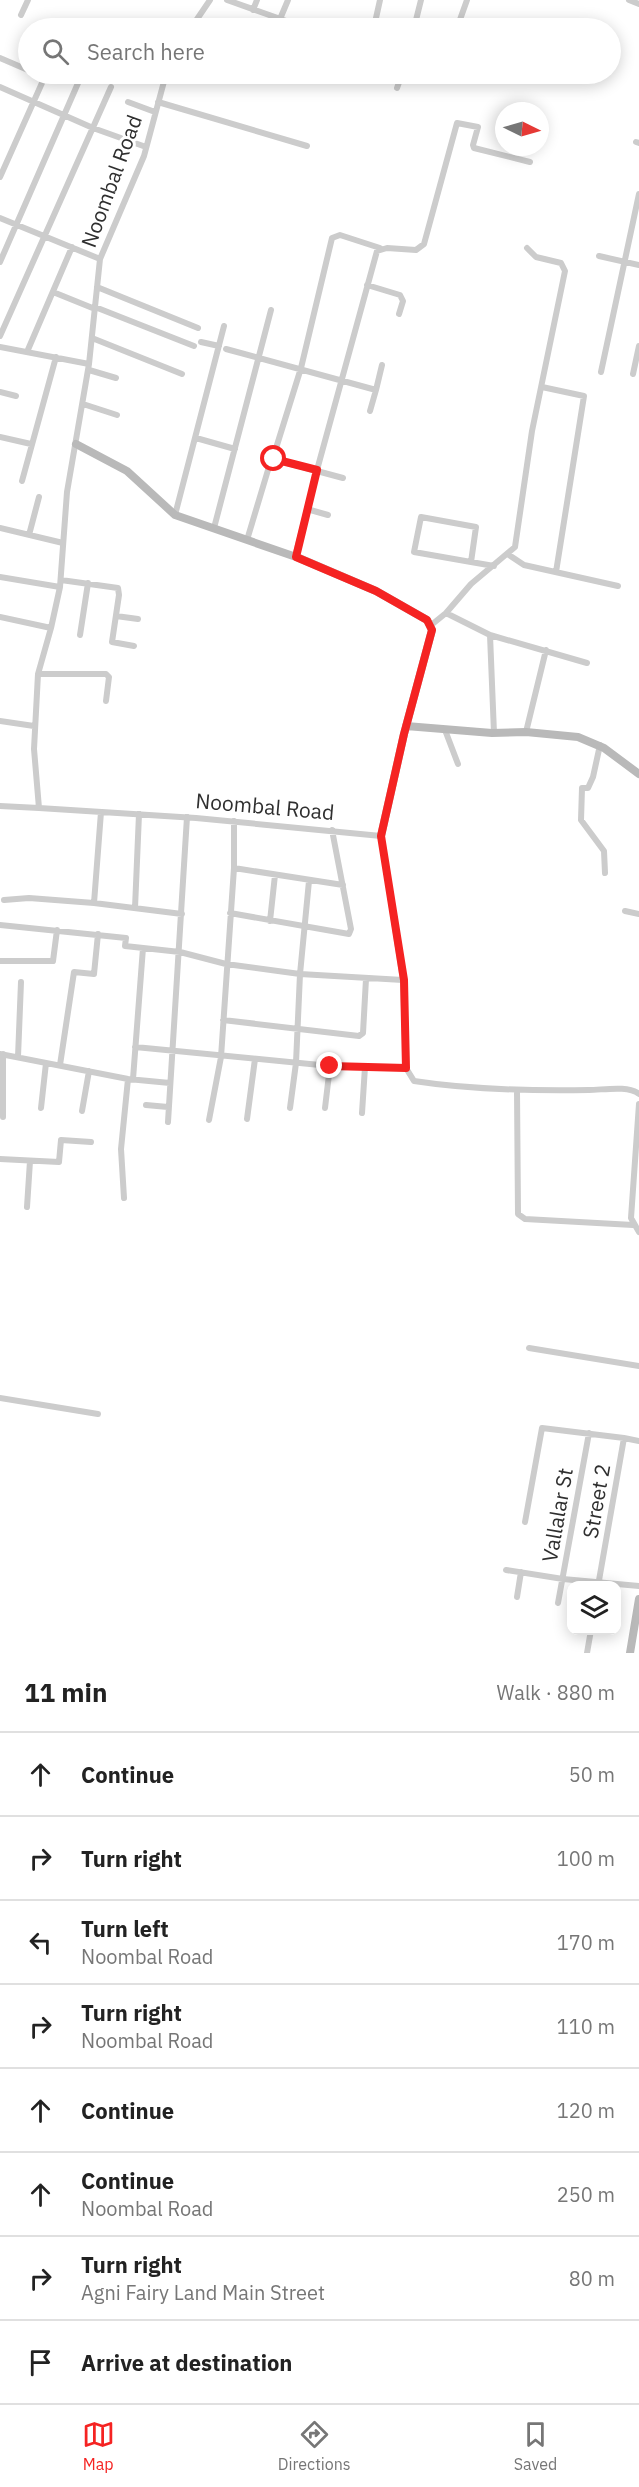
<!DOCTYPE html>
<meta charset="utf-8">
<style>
body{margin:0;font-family:"IBM Plex Sans",sans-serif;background:#f6f6f6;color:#222}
.controls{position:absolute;right:18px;bottom:18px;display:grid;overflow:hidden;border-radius:12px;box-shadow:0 3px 15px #0003}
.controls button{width:54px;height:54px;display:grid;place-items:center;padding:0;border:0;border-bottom:2px solid #e0e0e0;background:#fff;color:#222;font:30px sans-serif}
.compass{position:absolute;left:495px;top:102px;width:54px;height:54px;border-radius:50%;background:#fff;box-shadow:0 3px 15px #0003;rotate:95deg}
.stop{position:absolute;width:18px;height:18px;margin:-14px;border:4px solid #f52322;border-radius:50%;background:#fff}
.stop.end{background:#f52322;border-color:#fff;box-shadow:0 2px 6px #0008}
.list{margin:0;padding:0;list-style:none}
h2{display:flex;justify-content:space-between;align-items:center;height:78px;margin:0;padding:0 24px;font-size:26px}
h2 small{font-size:20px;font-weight:400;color:#767676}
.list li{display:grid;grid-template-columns:39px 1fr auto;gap:18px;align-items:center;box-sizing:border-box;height:84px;padding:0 24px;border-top:2px solid #e0e0e0}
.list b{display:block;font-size:22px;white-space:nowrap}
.list p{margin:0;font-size:20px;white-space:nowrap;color:#767676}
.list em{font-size:20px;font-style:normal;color:#767676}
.icon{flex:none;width:33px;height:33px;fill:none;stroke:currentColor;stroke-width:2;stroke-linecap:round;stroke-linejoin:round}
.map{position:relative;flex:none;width:639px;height:1653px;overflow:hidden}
.search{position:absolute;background:#fff;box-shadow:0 3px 15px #0003;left:18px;right:18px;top:18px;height:66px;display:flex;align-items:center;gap:15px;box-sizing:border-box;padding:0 21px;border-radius:33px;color:#767676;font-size:22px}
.sheet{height:750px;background:#fff}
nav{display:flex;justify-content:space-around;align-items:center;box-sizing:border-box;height:84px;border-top:2px solid #e0e0e0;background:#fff;font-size:16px;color:#767676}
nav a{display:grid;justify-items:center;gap:3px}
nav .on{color:#f52322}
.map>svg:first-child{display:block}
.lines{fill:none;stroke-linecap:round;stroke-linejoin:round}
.street{stroke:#ccc;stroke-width:6}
.secondary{stroke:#b9b9b9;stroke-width:8}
.route{stroke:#f52322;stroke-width:8}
.labels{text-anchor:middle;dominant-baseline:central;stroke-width:6;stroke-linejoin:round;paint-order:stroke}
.street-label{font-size:21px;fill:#2f2f2f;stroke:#fff}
</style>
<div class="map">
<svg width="639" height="1653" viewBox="0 0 639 1653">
<rect width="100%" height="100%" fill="#fff"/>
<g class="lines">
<path class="street" d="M227,0L306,28
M629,0L639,4
M253,10L257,0
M21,15L28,0
M280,19L288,0
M374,27L380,0
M191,28L210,0
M414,28L421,0
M457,28L467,0
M0,58L28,70
M166,74L144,156L100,259L89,364L67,492L60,587L51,628L38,674L34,749L39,808L196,818L381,836L403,980L406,1068L414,1081C472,1090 531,1091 589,1090C603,1090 628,1085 639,1094
M0,87L93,128L146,147
M397,88L402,74
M128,102L155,112
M158,102L307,146
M636,142L639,143
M0,177L46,74
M0,218L100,259
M599,256L639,265
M0,262L82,74
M367,285L400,295L403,301L399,314
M97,287L198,328
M53,292L95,309
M95,307L194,346
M0,336L111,87
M92,338L182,374
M201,342L219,346
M0,347L89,364
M226,349L376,390L382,365
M27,352L72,247
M89,370L116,378
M601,372L639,194
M633,374L639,346
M542,387L584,396L556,572
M0,392L16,396
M83,404L117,415
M370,411L376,390
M0,437L31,444
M196,438L235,449
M343,478L276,460L277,445L301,368L332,238L340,235L380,248
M22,481L56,357
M307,509L328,515
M175,515L224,326
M0,528L63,543
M214,528L271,310
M29,535L39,497
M247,540L271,460H276
M509,555L524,565L618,586
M295,557L317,470L377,251L387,248L416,250L424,244L457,123L478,127L473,145L474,148L530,162
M471,562L414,552L421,517L476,527L471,562L494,566
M0,577L60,587
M61,580L118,588L119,595L112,642L134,646
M446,613L490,635L587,663
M116,616L138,619
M0,617L51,628
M430,626L446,613L471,584L515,547L532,431L565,271L561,263L536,257L527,248
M80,635L88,583
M490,635L494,733
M38,674H106L109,677L106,701
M0,721L34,726
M445,730L458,764
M526,732L546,650
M600,745L593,777L588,788H582L581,820L604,851L605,873
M0,806L39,808
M101,812L94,903L182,914
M234,868L343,885
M4,900L29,898L94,903
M135,908L139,814
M625,911L639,914
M230,913L349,934L351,929L332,830
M270,921L275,875
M0,925L126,938L125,946L180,952L226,964L300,974L403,980
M0,961H53L57,930
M223,1020L359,1036L363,1033L366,979
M135,1047L330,1066L406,1068
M0,1054L128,1079L170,1083
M3,1054V1117
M18,1057L21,982
M60,1065L74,972L94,974L98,934
M133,1079L143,948
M517,1091L518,1214L525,1219L633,1225
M639,1104L631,1218L639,1232
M146,1105L168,1107
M41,1108L46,1063
M290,1108L296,1063L300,974L309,881
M325,1108L330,1066
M82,1111L89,1071
M362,1113L365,1067
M247,1119L255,1059
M209,1120L221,1057L234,868V821
M168,1122L187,817
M0,1159L59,1162L61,1140L91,1142
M124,1198L121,1149L128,1079
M27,1207L30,1161
M529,1348L639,1366
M0,1398L98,1414
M525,1522L542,1428L624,1438
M506,1570L563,1579L639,1586
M598,1586L624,1438L639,1441
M517,1597L521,1572
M558,1603L589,1433
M587,1653L591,1630"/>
<path class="secondary" d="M76,444L127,471L175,515L299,558L376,591L427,620L432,630L404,734L381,836
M406,726L492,733L526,732L578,737L604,748L639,774
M630,1653L639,1599"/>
</g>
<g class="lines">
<path class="route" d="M274,459L317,470L296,557L376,591L427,620L432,630L404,734L381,836L404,980L406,1068L330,1066"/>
</g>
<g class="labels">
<g class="street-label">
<text transform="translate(111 181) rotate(-70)">Noombal Road</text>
<text transform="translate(265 806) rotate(5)">Noombal Road</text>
<text transform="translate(596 1501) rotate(-80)">Street 2</text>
<text transform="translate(557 1515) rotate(-80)">Vallalar St</text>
</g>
</g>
</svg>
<div class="controls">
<button><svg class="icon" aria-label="layers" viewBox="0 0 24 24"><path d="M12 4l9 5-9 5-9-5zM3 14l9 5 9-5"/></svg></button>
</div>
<svg class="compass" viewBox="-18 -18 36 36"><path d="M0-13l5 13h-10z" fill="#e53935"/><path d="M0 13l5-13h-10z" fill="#767676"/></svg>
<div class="stop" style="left:274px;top:459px"></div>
<div class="stop end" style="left:330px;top:1066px"></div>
<div class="search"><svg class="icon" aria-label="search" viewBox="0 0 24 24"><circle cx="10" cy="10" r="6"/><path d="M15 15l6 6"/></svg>Search here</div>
</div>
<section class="sheet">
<h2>11 min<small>Walk · 880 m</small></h2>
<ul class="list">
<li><svg class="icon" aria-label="ahead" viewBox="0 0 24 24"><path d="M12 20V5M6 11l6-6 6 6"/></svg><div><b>Continue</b></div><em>50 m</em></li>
<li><svg class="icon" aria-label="right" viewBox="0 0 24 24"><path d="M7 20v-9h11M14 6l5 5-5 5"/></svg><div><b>Turn right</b></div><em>100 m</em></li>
<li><svg class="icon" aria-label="left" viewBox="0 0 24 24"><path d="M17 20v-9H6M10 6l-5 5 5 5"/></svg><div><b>Turn left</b><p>Noombal Road</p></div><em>170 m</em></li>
<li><svg class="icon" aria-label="right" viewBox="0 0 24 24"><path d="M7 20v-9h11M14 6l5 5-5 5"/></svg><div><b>Turn right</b><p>Noombal Road</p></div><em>110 m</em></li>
<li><svg class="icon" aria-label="ahead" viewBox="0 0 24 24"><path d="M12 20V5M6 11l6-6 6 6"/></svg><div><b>Continue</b></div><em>120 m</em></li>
<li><svg class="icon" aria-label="ahead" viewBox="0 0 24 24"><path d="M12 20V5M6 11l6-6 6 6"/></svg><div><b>Continue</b><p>Noombal Road</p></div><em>250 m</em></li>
<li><svg class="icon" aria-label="right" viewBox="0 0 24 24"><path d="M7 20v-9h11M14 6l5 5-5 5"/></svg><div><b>Turn right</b><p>Agni Fairy Land Main Street</p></div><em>80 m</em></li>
<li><svg class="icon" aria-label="arrive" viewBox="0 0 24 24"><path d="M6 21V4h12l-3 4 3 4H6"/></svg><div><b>Arrive at destination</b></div></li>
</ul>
</section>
<nav>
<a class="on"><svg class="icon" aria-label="map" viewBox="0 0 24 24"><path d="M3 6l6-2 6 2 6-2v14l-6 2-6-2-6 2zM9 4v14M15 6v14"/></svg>Map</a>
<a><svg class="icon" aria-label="directions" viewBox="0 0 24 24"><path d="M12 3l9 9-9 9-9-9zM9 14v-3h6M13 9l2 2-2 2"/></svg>Directions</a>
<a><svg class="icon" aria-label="saved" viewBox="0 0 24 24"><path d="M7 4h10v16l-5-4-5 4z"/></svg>Saved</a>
</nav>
